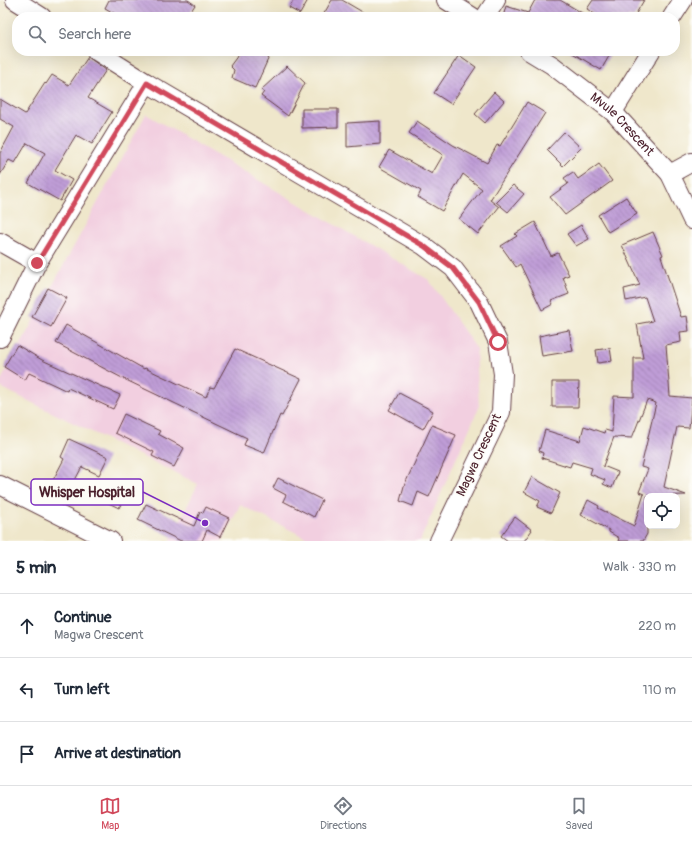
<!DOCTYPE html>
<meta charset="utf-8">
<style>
body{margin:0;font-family:Pangolin,sans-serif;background:#f2f2f3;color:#1f2937}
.controls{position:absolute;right:12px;bottom:12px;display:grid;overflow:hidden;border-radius:8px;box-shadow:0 4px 16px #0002}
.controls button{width:36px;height:36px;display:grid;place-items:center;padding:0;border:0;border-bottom:1px solid #e0e1e3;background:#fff;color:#1f2937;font:20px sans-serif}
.stop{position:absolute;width:12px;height:12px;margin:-9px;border:3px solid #d1495b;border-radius:50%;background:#fff}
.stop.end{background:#d1495b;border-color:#fff;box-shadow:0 1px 4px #0008}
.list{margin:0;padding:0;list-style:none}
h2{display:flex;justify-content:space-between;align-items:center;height:52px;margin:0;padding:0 16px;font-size:17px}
h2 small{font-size:13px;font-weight:400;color:#747a83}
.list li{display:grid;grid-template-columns:26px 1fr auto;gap:12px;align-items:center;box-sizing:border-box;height:64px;padding:0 16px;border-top:1px solid #e0e1e3}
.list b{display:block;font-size:15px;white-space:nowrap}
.list p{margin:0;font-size:13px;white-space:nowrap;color:#747a83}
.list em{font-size:13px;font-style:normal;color:#747a83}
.icon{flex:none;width:22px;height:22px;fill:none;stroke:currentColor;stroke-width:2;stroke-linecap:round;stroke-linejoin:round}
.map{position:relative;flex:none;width:692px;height:541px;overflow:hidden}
.search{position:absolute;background:#fff;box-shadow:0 4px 16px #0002;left:12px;right:12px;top:12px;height:44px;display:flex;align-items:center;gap:10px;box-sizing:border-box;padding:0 14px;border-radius:16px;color:#747a83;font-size:15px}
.sheet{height:244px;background:#fff}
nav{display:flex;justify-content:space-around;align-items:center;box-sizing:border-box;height:56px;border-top:1px solid #e0e1e3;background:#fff;font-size:11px;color:#747a83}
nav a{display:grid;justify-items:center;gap:2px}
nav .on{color:#d1495b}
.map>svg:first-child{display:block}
.built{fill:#f2cfe0}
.building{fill:url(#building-back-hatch)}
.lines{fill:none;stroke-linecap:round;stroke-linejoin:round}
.minor-casing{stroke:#633d43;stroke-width:20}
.minor{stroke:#fff;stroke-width:18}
.route{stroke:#d1495b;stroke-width:5}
.labels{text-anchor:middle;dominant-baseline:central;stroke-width:3;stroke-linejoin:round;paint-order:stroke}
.street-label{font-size:13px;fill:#4a1f2b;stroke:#fdfcf7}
.leader{fill:none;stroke:#7b2cbf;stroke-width:1.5}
.callout-dot{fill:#7b2cbf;stroke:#fdfcf7;stroke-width:1.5}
.callout{fill:#fdfcf7;stroke:#7b2cbf;stroke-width:1.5}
.callout-label{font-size:14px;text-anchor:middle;font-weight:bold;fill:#4a1f2b}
</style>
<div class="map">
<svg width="692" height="541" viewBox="0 0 692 541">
<defs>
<pattern id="building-back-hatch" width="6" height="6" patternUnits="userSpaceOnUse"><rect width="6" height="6" fill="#bf9dd7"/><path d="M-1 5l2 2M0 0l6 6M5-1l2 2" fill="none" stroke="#9d7faf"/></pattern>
</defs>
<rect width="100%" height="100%" fill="#fdfcf7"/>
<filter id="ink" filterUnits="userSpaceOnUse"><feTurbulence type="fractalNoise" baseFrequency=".025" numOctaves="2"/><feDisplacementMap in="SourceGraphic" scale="8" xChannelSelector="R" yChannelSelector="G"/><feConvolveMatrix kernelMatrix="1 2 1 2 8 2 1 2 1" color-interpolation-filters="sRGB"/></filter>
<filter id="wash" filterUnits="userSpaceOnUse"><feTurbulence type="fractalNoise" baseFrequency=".012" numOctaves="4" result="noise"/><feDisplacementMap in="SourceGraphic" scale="16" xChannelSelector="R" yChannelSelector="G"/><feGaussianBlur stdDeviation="0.9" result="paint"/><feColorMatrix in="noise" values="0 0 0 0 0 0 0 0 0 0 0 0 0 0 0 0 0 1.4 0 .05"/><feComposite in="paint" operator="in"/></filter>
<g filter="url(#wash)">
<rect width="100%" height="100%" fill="#efe7cb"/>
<path class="built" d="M146,114L429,280L476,348L479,407L420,541H313L240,505L222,541H170L198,484L0,387V382Z"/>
<g id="blocks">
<path class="building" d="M109,0H188L195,5L187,17H121L105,8Z
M294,0H308L300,14L289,8Z
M332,0H342L371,17H322Z
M535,0H560L589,17H503L506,6L528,13Z
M593,0H644L634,17H599L587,9Z
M241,51H258L269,57L255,88L232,78L234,70L230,66Z
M569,51H612L601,70Z
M459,55L476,67L451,104L434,93Z
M88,57L106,70L88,98L112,112L92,144L76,135L55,170L72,180L60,201L28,183L45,153L27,143L15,163L9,160L0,175V153L14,127L0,119V99L25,114L45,83L46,84L52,75L69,85Z
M287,66L305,83L288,116L261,96L264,92L261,90Z
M494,92L504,101L485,123L475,114Z
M527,102L545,113L490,200L499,207L478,234L459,219L482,189L463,174L442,211L418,197L421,191L379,167L389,150L432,174L443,155L409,133L417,121L453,145L487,163L497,145L500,146Z
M302,109H338V127L302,128Z
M380,121V144L347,147V123Z
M564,132L581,148L563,166L547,150Z
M599,164L612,181L565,215L550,197L568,184L564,178L573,172L578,179Z
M513,185L524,194L508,212L496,202Z
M626,197L637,214L608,232L598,215Z
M535,222L551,256L558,253L569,275L563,277L569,294L551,301L553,304L542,310L520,264L516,267L501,246L517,236L515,234Z
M581,225L589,239L576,246L567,234Z
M653,232L663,255L661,256L681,317L687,316L689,331L680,332L681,342L666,345L670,396L692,398L689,428L677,427L664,487L686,495L647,496V534L643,541H618L619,538L609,532V530L581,515L588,500L599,506L598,508L634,526L644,494L639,492L648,469L641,467L656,403L647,400L632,438L614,437L603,466L618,472L612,488L603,484L605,480L590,474L592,468L572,462L570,467L542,458L543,453L539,451L545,430L580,441L584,426L604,433L605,430L612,432L614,396L634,397V358H643L637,324L653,321L645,297L626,301L624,289L640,285L622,245Z
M48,288L67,298L51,327L32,317Z
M66,325L144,369L145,368L206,397L210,387L214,388L235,349L301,379L282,416L280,415L264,453L244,445L247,438L124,379L56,343Z
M569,330L573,351L542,356L539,336Z
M17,345L42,360L120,395L113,409L68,388L67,391L29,373L25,380L4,367Z
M610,348L612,361L598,363L596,350Z
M552,382H579L578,407H552Z
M399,393L433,411L423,429L389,410Z
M124,414L160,431L158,434L184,448L174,467L152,456L154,452L115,433Z
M432,425L456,435L429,497L418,492L413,506L400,501L404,486Z
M69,439L108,457L99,475L82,467L68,493L51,484L64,459L61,457Z
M532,477L560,493L551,513L537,507L540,501L524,492Z
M278,478L322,500L314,517L283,501L286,495L273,488Z
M104,481L127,492L119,508L96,497Z
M146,504L194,526L200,512L203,513L206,507L229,518L220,537L207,530L202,541H181L138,520Z
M515,517L532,530L524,541H508L501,536Z"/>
</g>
</g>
<g filter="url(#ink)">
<use href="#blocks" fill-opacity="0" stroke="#633d43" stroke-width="1"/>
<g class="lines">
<g class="minor-casing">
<g id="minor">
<path d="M15,0L42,17"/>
<path d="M446,0L473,17"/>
<path d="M485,17L496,0"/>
<path d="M672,17L683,0"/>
<path d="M96,51L147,83L424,246L453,268L479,302L498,342L503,374L501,412L439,541"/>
<path id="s1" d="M529,51L552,65L613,112L670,174L692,220"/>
<path d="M613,112L651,51"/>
<path d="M670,174L692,162"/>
<path d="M0,242L37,263"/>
<path d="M0,338L37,263L147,83"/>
<path d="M0,485L111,541"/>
</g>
</g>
<use href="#minor" class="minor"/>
</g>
</g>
<g class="lines" filter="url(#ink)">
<path class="route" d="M37,263L147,83L424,246L453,268L479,302L498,342"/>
</g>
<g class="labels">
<g class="street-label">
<text stroke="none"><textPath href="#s1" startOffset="119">Mvule Crescent</textPath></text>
<text transform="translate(479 455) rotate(-65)">Magwa Crescent</text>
</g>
</g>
<path class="leader" d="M205 523L143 492"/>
<circle class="callout-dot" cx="205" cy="523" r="4"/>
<rect class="callout" x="31" y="479" width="112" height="26" rx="4"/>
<g class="callout-label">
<text x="87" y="497">Whisper Hospital</text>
</g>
</svg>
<div class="controls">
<button><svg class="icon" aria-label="locate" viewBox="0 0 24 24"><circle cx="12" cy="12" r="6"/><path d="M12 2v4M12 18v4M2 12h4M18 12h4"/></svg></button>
</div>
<div class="stop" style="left:498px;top:342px"></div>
<div class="stop end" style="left:37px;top:263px"></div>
<div class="search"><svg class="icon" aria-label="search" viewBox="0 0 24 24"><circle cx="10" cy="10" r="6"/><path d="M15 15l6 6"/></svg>Search here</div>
</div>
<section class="sheet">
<h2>5 min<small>Walk · 330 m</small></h2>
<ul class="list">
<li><svg class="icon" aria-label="ahead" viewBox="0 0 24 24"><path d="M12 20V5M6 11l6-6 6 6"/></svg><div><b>Continue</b><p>Magwa Crescent</p></div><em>220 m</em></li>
<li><svg class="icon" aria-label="left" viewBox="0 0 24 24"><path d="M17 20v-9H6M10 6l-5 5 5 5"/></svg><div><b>Turn left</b></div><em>110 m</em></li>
<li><svg class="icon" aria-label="arrive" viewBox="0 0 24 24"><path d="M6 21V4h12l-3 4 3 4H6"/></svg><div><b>Arrive at destination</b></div></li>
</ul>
</section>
<nav>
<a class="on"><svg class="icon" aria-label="map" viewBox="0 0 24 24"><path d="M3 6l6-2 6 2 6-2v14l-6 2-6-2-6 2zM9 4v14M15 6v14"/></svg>Map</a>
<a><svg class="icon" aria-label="directions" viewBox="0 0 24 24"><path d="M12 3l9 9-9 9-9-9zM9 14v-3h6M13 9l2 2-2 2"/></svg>Directions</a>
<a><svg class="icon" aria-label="saved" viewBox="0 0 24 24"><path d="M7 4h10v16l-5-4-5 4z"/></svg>Saved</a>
</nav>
